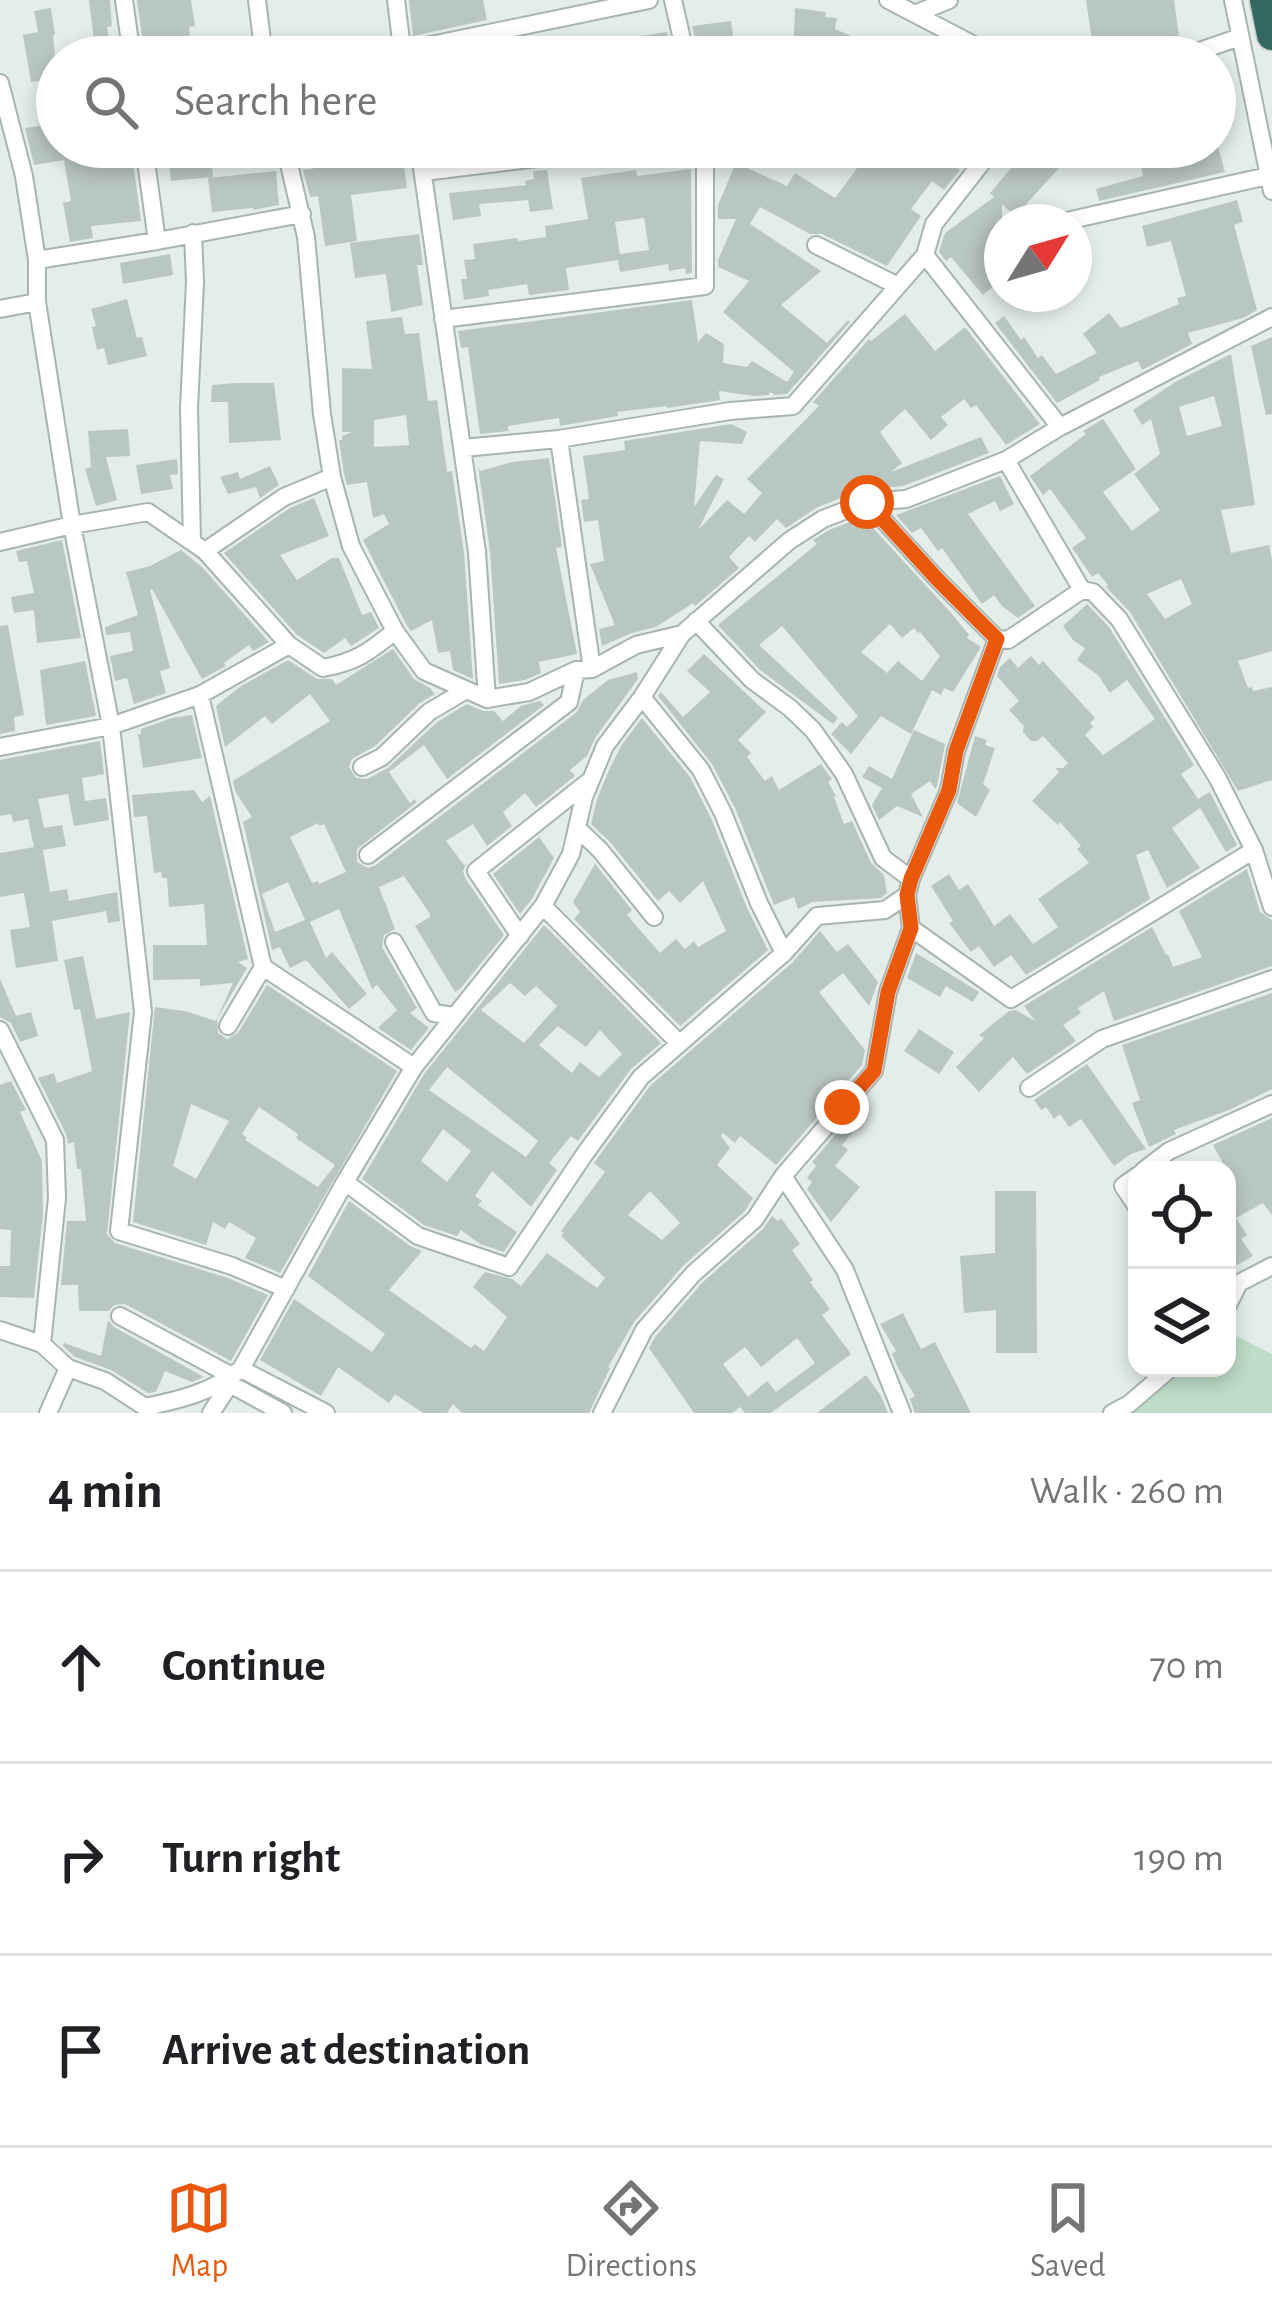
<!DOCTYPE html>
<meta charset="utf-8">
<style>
body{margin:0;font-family:"Alegreya Sans",sans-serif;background:#f6f6f6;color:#202124}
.controls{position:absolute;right:36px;bottom:36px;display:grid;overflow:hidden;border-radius:24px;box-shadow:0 6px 18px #0003}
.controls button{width:108px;height:108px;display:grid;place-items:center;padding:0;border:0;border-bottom:3px solid #e0e0e0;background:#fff;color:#202124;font:60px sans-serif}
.compass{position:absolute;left:984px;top:204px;width:108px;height:108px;border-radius:50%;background:#fff;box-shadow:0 6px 18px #0003;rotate:53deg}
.stop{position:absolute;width:36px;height:36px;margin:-27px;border:9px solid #ea580c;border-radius:50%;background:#fff}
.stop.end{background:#ea580c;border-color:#fff;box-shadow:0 3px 12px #0008}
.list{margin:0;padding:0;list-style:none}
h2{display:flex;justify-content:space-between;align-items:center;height:156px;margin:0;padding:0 48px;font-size:51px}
h2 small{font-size:39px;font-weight:400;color:#757577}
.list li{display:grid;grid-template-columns:78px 1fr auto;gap:36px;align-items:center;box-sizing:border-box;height:192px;padding:0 48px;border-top:3px solid #e0e0e0}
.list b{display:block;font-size:45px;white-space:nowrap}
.list em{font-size:39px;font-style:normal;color:#757577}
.icon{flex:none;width:66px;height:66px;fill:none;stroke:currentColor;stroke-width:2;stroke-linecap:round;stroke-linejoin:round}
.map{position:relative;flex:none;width:1272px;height:1413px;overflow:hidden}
.search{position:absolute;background:#fff;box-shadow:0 6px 18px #0003;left:36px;right:36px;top:36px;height:132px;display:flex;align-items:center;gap:30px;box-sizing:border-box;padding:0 42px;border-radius:66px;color:#757577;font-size:45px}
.sheet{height:732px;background:#fff}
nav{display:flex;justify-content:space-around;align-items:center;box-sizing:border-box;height:168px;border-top:3px solid #e0e0e0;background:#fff;font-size:33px;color:#757577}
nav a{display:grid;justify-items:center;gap:6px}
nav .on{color:#ea580c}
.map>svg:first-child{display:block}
.green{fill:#bdddc8}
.building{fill:#b9c7c2;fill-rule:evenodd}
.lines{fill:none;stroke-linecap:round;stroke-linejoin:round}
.street-casing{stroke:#a7b5b0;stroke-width:20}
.highway-casing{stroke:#c2c9c7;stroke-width:33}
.street{stroke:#fff;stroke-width:16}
.highway{stroke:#316960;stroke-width:30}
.route{stroke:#ea580c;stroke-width:15}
</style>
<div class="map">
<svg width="1272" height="1413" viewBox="0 0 1272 1413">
<rect width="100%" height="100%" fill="#e4ede9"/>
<path class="green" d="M1227,1331L1272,1354V1413H1112L1171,1368H1227Z"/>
<path class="building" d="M89,0H110L112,26L107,27L112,57H84L82,43L94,41Z
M137,0H191L195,26L189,27L192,57H145Z
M409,0H483L487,20L413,36Z
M1086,0H1174L1179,36L1093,47Z
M51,8L55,35H53L57,78L31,82L23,35L38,32L34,11Z
M795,8L826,12L825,17L837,18L835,29L872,45L867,57H793Z
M731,21L736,57H700L692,26Z
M667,32L671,48L668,49L669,57H631L628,38Z
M533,37L535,45L575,39L578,57H436Z
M57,123V147H131L141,221L91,226L93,238L70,242L63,203L71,201L64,160L34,165L25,128Z
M210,147L213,177L171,181L168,151Z
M308,147H386L387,154L402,152L407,188L351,195L357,241L325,246L318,196L310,197L303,170L313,169Z
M808,147H928L960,170L944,190L932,181L911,209L921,216L887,266L822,234H810L760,207L750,224L821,271L781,305L827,343L848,320L850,322L787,394L775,395L770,392L769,395L754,396L719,391L720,400L667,408V406L617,412L618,416L560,426L559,418L508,426L509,431L480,434L468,347L461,348L458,331L692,300L698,342L706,333L724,344L723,363L747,367L752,361L787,382L794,372L723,312L749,281L718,267V260L736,219H718V205L736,163L787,186L795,173L835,198L858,167Z
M1029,147H1112V152L1062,165L1015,216L1002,204V279L983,295L951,257L946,261L939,252L945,233L994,197L990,193Z
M1137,147H1218L1225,172L1099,201L1096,189L1143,176Z
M691,169L692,273L686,274L685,268L669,271L668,264L620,272L618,260L566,268L569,290L529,295L527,284L488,290L489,296L464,300L461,279H467L464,260L475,259L473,244L517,238L518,241L546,237L545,226L588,219L581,178L636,170L637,176ZM644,218L649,250L620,254L615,222Z
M547,170L553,209L530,212L528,200L479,204L481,216L453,220L449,193L526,185L525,181L534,179L533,171Z
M276,171L279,205L253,210V208L212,212L208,178Z
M1237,200L1243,222L1234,225L1257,310L1243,318L1188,333L1192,344L1142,370L1138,361L1099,377L1100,380L1057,403L995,323L1004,316L1021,340L1024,337L1038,358L1042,355L1056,374L1097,353L1083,334L1109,313L1121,328L1179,304L1177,298L1186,296L1171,241L1147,247L1142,226Z
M419,234L423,265H417L423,305L391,312L386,274L355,278L350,243Z
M170,254L173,275L123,284L120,263Z
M127,299L137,338L142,337L147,356L108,365L104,348L97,350L92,327L96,326L91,309Z
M905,314L935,351L965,327L1040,424L1006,445L976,405L971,408L964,399L941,417L948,425L931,440L905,409L880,432L902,463L891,472L981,437L989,453L903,486L882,488L880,486L862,490L818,507L786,528L777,519L755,542L749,536L729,557L739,568L695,606L693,603L656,627L632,633L602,646L599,629L615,625L590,564L604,561L598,520L584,522L581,500L589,499L583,456L625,450L624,441L731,424L747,432L742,444L700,441L694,507L716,475L724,479L698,530L727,500L744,514L762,493L747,479L819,406L813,402L869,339L871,341Z
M402,317L405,334L419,333L428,401L437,400L447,472L452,471L464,553L473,679L453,670L450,651L438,653L432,620L411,631L406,624L363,540L389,524L384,514L373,518L367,482L347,485L344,474L339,440H342V436L352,432H342V368L372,369L366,321ZM406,415L409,445L374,447V420Z
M1272,337V414L1266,415L1251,346Z
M1231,354L1255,505L1221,510L1231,553L1269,545L1272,560V651L1238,661L1248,688L1252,687L1253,691L1272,687V780L1238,791L1130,612L1106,587L1108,585L1098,573L1092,577L1075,552L1072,548L1086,538L1050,489L1043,495L1030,476L1086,434L1083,431L1103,419L1136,469L1103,492L1132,531L1160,510L1134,474L1160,454L1151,419L1142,425L1133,410L1177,381ZM1214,396L1222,426L1187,436L1179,407ZM1181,579L1192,604L1165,619L1147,594Z
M237,383H274L281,440L229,443L228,402H211L212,385Z
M128,429L130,456L106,457L117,500L96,506L85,469L91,467L88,431Z
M549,458L562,547L556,548L577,654L539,662L541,673L525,680L499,684L490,551L478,466L480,471L513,462Z
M177,459L178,474L170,475L173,489L141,494L136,465Z
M270,466L279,485L260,498L256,487L228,494L220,477L238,472L240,479Z
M1000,476L1014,504L1000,511L995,501L968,514L1035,606L1018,618L1002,606L994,595L982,604L942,548L938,551L921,528L912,533L896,515Z
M314,498L329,536L280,555L297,580L332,558H339L362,615L371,612L379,628L351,646L345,638L324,653L297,635L224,553L290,508Z
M863,517L952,614L969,635L967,638L981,647L953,692L944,688L941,695L932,690L911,734L881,716L851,754L831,734L842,722L847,727L858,716L782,626L759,645L838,718L833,724L760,670L718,625L817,544L813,540L829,530ZM890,624L902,638L914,628L918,633L920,632L940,656L922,681L898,661L887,673L861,652Z
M62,540L81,638L37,643L34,610L14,613L11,597L34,593L27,561L19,562L16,551Z
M181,550L202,567L269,642L253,651L249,645L224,663L226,666L202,679L152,589L150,590L170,668L160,671L166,693L134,704L127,678L115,681L110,656L133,651L130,632L106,635L105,627L138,615L126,572L150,566Z
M1087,604L1109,627L1194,765L1181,774L1198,799L1210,792L1237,845L1226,852L1200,808L1172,828L1200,868L1167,888L1148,850L1136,855L1150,899L1026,975L1011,955L994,967L979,946L971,952L949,923L953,921L931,886L949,874L959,890L968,884L994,926L1010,914L1033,944L1058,927L1038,899L1089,863L1077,849L1081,846L1060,822L1058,825L1032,801L1059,772L1055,768H1063L1068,763L1043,736L1037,741H1031L1023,732L1024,726L1009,710L1019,701L997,676L1000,667L1010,658L1018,668L1031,656L1039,665L1043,661L1095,718L1090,723L1093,727L1085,735L1103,755L1155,719L1127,680L1110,693L1098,675L1077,660L1085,648L1073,640L1063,626Z
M8,625L24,715L14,717L15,731L0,734V626Z
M393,649L414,679L430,688L435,694L420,703L375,746L352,759L349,767L356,778L367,779L388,768L437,722L467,704L483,711H494L503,721L521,706L540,701L544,705L447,779L424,745L389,772L410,803L415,799L417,802L357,849V862L368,868L376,865L577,712L583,700L608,680L637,672L638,679L595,738L587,756L570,770L575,776L536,807L525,793L503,812L512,826L487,846L473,824L446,841L464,865L466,864L463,871L465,878L504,935L460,989L455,992L415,926L430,917V914L404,876L379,887L395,929L384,935L382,947L417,1008L410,1013L429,1028L411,1050L378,1028L397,1010L377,985L372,989L339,909L310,922L326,958L332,952L367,994L349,1009L306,960L290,968L280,947L272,950L243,822L252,817L235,791L233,781L330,721L310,694L272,724L265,716L225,747L216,706L241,686L288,660L317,679H332L336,685ZM318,823L319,826L324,824L346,872L319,884L318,881L312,883L290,837ZM288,882L305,920L275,932L262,894Z
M704,654L766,712L738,740L751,753L747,757L765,781L772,776L779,790L821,764L832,779L828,782L836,796L834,797L844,824L852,821L871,863L884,875L887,893L881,898L813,902L798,909L794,897L774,905L735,808L712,764L658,696L661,692L683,717L710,692L687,671Z
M85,661L96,716L46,725L40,670Z
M192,715L202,758L143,768L138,734H141V729L172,718Z
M642,718L690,777L711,818L747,908L768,950L680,1026L574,919L580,912L573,902L595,864L632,910L627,915L660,953L676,939L685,949L694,941L698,947L726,931L703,881L680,903L669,891L658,901L610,842L591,824L597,799L609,770L621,746Z
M914,730L945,744L937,786L935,789L930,781L911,794L923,817L897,806L879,820L872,805L882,788L862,777L869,766L892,779Z
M975,736L987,740L985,745L995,748L983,784L990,790L976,817L957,803Z
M100,741L104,774L82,778L85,801L106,798L109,820L74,826L68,794L38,799L44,828L62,825L66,846L43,850L50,892L67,889L69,901L117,892L120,921L108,923L106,911L52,921L58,961L16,968L10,930L30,927L24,893L0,897V853L34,847L28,819L13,822L11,814L0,816V760Z
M194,790L202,802L210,796L248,959L238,962L247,968L217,1019L218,1033L227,1039L238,1033L267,985L397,1071L280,1273L245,1258L256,1238L229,1222L225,1229L213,1222L206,1245L133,1222L155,1007L185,1011L216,1021L233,983L200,986V979L153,980V945H207L204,904L169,907L167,878H162L161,872L154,873L147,816L134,817L132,795ZM191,1104L229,1121L196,1179L173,1166ZM259,1107L298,1134L296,1138L335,1165L318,1187L245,1140L247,1138L242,1134Z
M539,837L554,858L532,899L520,914L493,874Z
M1247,869L1260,912L1272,920V966L1114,1021L1104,991L1078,1008L1081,1013L1063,1025L1076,1041L1027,1074L1013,1057L979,1092L956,1067L984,1038L979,1035L1009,1011L1016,1010L1035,1021L1024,1006L1152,927L1166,955L1168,954L1173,967L1202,957L1179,911Z
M544,925L661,1043L631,1069L578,1141L571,1136L549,1163L557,1170L531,1207L492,1171L475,1196L482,1201L478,1205L517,1232L504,1252L480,1244L461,1230L457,1236L424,1225L362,1179L424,1074ZM510,983L525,996L536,986L557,1006L524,1043L481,1010ZM558,1026L586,1047L600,1030L622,1054L599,1077L580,1062L572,1073L539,1045ZM447,1067L538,1141L526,1157L429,1090ZM443,1129L471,1151L447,1182L421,1161Z
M820,931L837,952L848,944L878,982L869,1006L843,973L819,992L865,1050L862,1065L776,1165L740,1136L735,1143L723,1133L721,1136L730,1148L717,1165L753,1198L745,1211L683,1266L634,1322L608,1367L610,1368L589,1413H462L453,1404L447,1413H423L395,1394L389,1403L338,1367L321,1396L260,1360L294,1299L372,1352L385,1334L308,1276L349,1201L410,1246L422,1251L389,1290L471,1348L475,1344L484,1351L507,1317L473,1287L485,1272L512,1279L521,1286L547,1253L597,1288L605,1278L561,1236L564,1233L561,1231L605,1172L594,1163L650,1086L792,963ZM650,1191L680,1223L662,1240L628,1215Z
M916,953L979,992L973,1002L946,986L940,997L907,978Z
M83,956L96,1019L130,1012L107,1234L115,1243L228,1278L268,1295L231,1361L125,1304L114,1305L109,1311H79L78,1285H61L67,1221H86L81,1169H77L74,1142L68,1144L66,1134L38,1078L54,1073L57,1083L92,1071L80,1009L74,1010L64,960Z
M0,979L16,1016L31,1012L38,1036L20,1042L11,1023L0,1017Z
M1272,993V1089L1229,1110L1174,1130L1176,1134L1149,1147L1132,1103L1140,1100L1122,1045Z
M919,1029L954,1052L939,1074L904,1051Z
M1087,1064L1146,1149L1131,1154L1114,1166L1081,1119L1069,1127L1060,1114L1054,1119L1046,1107L1041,1110L1034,1100Z
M11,1081L26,1110L20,1112L42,1161L43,1213L34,1298L0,1297V1266H10L11,1230L0,1229V1085Z
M1272,1118V1215L1263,1203L1236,1218L1247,1235L1241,1239L1253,1256L1237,1265L1227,1249V1170L1213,1145Z
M848,1120L857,1127L842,1145L848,1150L835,1166L860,1187L831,1222L807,1189L812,1182L807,1178L816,1166L812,1162Z
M995,1191H1036L1037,1353H996V1310L964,1313L960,1256L995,1253Z
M772,1216L778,1221L781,1218L800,1244L792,1250L813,1280L810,1282L830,1309L822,1315L851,1354L771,1413H745L740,1407L732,1413H694L649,1348L655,1337L702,1283L763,1229ZM797,1338L815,1363L776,1392L767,1381L748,1397L723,1364L745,1347L761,1367Z
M903,1313L921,1349L935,1342L971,1413H915L910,1399L915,1396L898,1368L892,1354L896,1351L880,1324Z
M108,1320L114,1327L204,1377L192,1382L165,1371L156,1392L148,1393L111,1370L75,1357L63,1346L64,1343L101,1356Z
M866,1375L881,1396L888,1413H817Z"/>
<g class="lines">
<g class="street-casing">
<path id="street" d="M124,0L132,57
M257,0L264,57
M396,0L403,57
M673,0L686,57
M888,0L997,57
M1233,0L1272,191
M917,13L949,0
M373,57L649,0
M1182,57L1240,37
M0,83L24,176L37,260V302L72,525L111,726L143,1012L119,1231L232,1266L286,1289
M144,147L157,241
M285,147L306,237L322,414L332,477L351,546L395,631L424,671L487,699L529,692L576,670L592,669L636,645L682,634
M419,147L477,552L487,699
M954,147L980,164
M424,172L627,147
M1062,222L1272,175
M816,245L898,286
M925,255L1060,427
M37,260L157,241L302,214
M0,309L37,302
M443,319L705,286V147
M559,439L592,669
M463,448L559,439L730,411L793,406L925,255L934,224L994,147
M1006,460L1082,590L1093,592L1119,619L1217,777L1254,850L1272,907
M867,502L938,580L997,639
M192,541L189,408L195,282L193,233
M0,542L72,525L148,512L205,551L289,645L323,668C356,662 369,652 395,631
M205,551L284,497L332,477
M696,621L752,680L790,708L813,730L844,774L883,858L911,879
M200,695L263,967L414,1067
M642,697L701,770L723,813L759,903L784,953
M0,747L111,726L200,695L289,645
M362,767L382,757L429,712L466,690
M577,828L600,850L654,917
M368,855L569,702L576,670
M543,906L679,1043
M911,928L1011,999L1254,850
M520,936L476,871L588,782
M394,942L434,1013L453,1016
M228,1026L263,967
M0,1030L55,1140L57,1198L42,1344
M1029,1088L1102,1039L1272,979
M1144,1170L1169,1151L1272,1104
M783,1176L845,1270L902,1413
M1137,1176L1123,1186L1137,1207
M345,1182L418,1236L509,1267L584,1155L641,1077L784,953L817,916L885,910L907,895
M1227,1307L1239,1283L1272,1266
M120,1316L232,1376L230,1384L283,1413
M0,1330L42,1344L68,1368L105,1381L145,1407C179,1400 213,1392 241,1369L345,1182L414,1067L543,906L571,854L584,797L605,746L642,697L682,634L789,541L823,519L867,502L906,499L1006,460L1060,427L1272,317
M241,1369L326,1413
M48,1413L68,1368
M211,1413L230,1384
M602,1413L644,1330L693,1274L755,1219L783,1176L874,1071L888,992L911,928L907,895L911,879L949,790L956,751L997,639L1008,640L1082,590
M1112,1413L1129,1404L1171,1368"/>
</g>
<g class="highway-casing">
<path id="highway" d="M1265,0L1272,35"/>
</g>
<use href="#street" class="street"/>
<use href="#highway" class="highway"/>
</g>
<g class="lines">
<path class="route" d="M842,1107L874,1071L888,992L911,928L907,895L911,879L949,790L956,751L997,639L938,580L867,502"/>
</g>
</svg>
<div class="controls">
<button><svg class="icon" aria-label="locate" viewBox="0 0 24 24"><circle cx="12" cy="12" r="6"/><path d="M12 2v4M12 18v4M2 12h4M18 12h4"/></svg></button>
<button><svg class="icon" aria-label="layers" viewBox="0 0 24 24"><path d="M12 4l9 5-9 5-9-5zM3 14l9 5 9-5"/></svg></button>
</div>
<svg class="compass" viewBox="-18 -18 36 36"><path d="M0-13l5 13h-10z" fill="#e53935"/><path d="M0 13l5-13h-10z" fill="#757577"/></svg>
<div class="stop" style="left:867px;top:502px"></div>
<div class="stop end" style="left:842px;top:1107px"></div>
<div class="search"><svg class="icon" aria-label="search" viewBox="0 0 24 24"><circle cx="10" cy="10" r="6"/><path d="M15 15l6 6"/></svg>Search here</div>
</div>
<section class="sheet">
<h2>4 min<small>Walk · 260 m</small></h2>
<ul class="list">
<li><svg class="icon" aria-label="ahead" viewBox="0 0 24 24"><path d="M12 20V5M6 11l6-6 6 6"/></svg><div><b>Continue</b></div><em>70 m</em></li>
<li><svg class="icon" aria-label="right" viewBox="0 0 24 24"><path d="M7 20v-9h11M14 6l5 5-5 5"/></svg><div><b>Turn right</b></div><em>190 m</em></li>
<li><svg class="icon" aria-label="arrive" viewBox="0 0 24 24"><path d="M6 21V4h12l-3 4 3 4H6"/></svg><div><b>Arrive at destination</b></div></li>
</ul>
</section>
<nav>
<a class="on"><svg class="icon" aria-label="map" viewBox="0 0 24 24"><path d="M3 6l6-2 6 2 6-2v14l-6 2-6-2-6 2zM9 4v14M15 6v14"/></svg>Map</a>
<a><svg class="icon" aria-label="directions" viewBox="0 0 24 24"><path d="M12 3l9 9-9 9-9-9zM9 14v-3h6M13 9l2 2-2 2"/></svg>Directions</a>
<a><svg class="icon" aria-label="saved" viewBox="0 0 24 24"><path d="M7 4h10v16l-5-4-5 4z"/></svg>Saved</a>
</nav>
